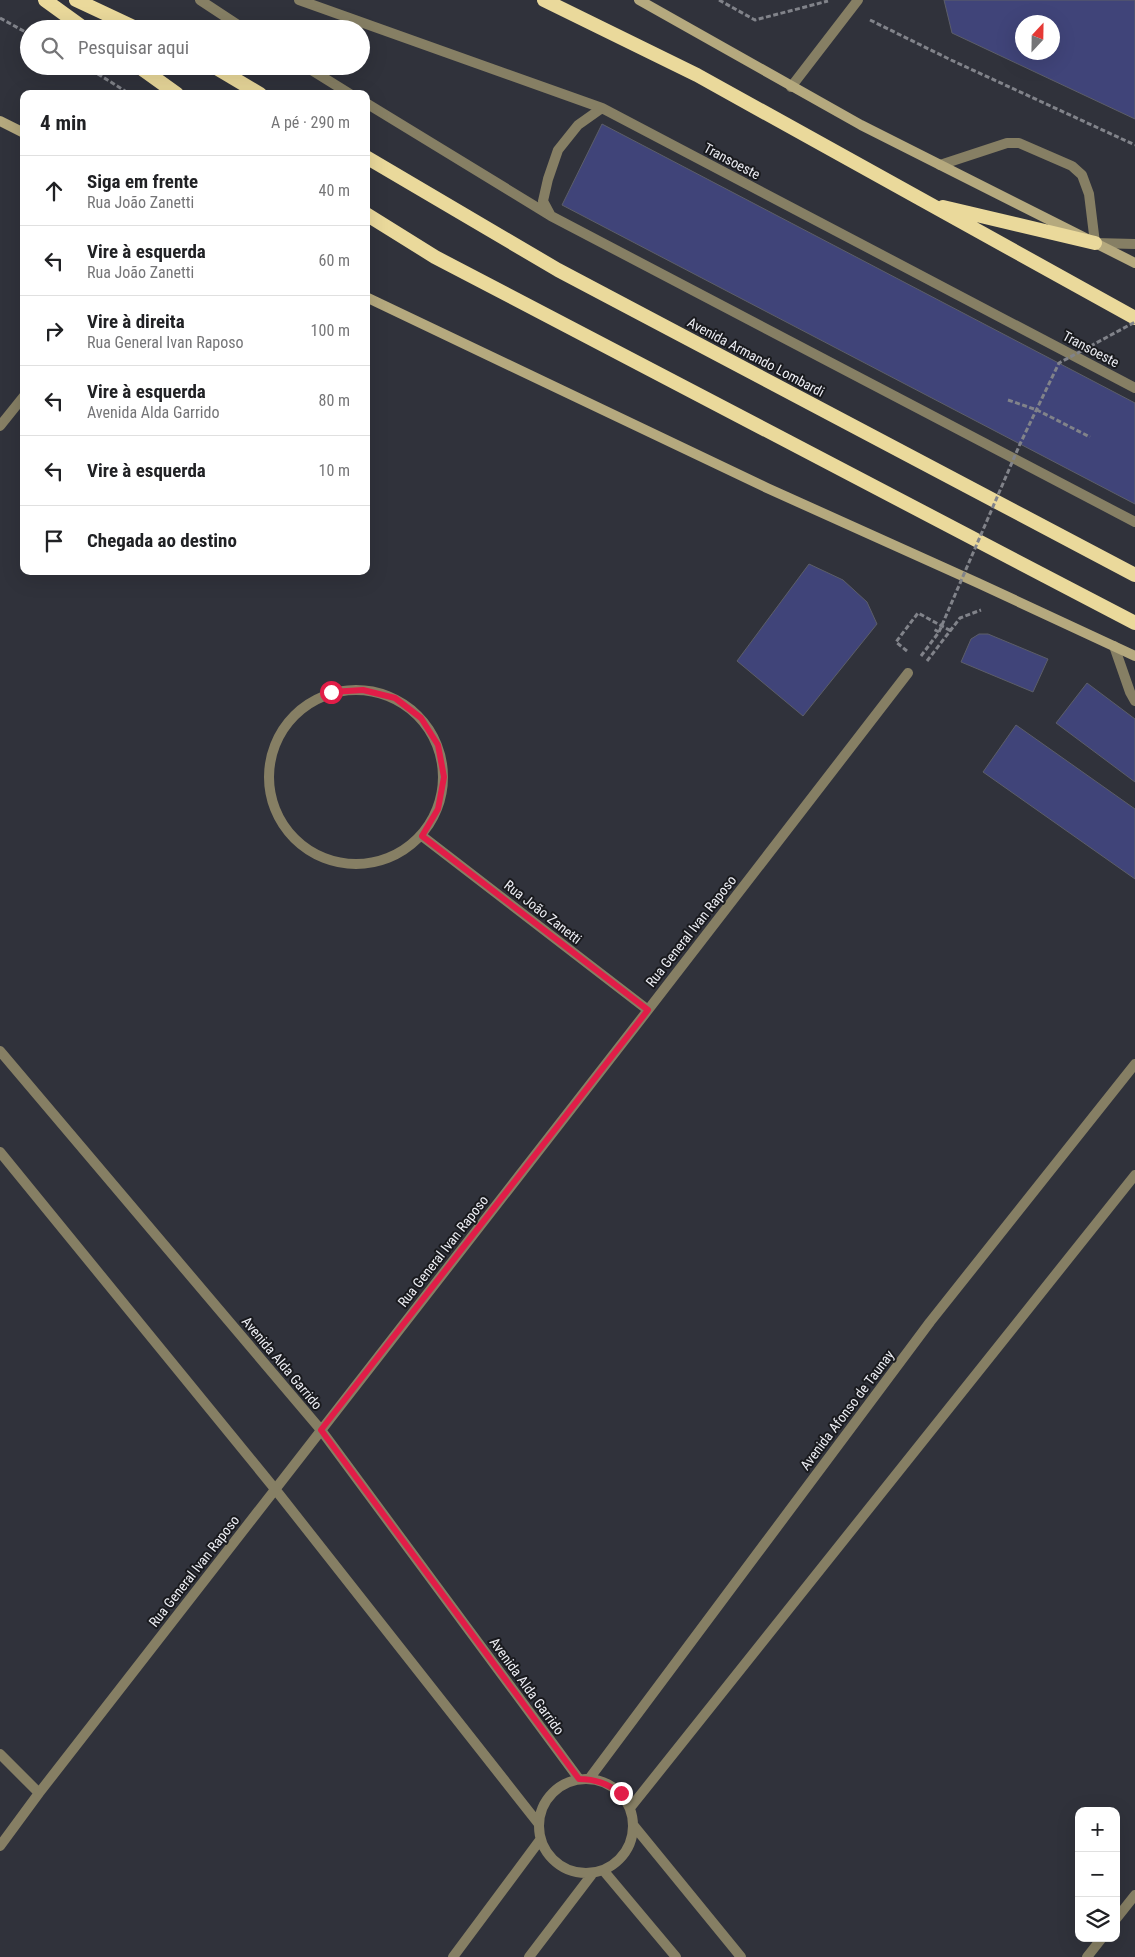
<!DOCTYPE html>
<html lang="pt">
<meta charset="utf-8">
<style>
body{margin:0;font-family:"Roboto Condensed",sans-serif;background:#f2f2f2;color:#202124}
.controls{position:absolute;right:15px;bottom:15px;display:grid;overflow:hidden;border-radius:10px;box-shadow:0 5px 20px #0002}
.controls button{width:45px;height:45px;display:grid;place-items:center;padding:0;border:0;border-bottom:1px solid #e0e0e0;background:#fff;color:#202124;font:25px sans-serif}
.compass{position:absolute;left:1015px;top:15px;width:45px;height:45px;border-radius:50%;background:#fff;box-shadow:0 5px 20px #0002;rotate:22deg}
.stop{position:absolute;width:15px;height:15px;margin:-11px;border:4px solid #e11d48;border-radius:50%;background:#fff}
.stop.end{background:#e11d48;border-color:#fff;box-shadow:0 1px 5px #0008}
.list{margin:0;padding:0;list-style:none}
h2{display:flex;justify-content:space-between;align-items:center;height:65px;margin:0;padding:0 20px;font-size:21px}
h2 small{font-size:16px;font-weight:400;color:#757577}
.list li{display:grid;grid-template-columns:32px 1fr auto;gap:15px;align-items:center;box-sizing:border-box;height:70px;padding:0 20px;border-top:1px solid #e0e0e0}
.list b{display:block;font-size:19px;white-space:nowrap}
.list p{margin:0;font-size:16px;white-space:nowrap;color:#757577}
.list em{font-size:16px;font-style:normal;color:#757577}
.icon{flex:none;width:28px;height:28px;fill:none;stroke:currentColor;stroke-width:2;stroke-linecap:round;stroke-linejoin:round}
.map{position:relative;flex:none;width:1135px;height:1957px;overflow:hidden}
.search{position:absolute;background:#fff;box-shadow:0 5px 20px #0002;left:20px;top:20px;width:350px;height:55px;display:flex;align-items:center;gap:12px;box-sizing:border-box;padding:0 18px;border-radius:28px;color:#757577;font-size:19px}
.panel{position:absolute;background:#fff;box-shadow:0 5px 20px #0002;left:20px;top:90px;width:350px;height:485px;border-radius:10px}
.map>svg:first-child{display:block}
.building{fill:#404479;stroke:#5c5e69;fill-rule:evenodd}
.lines{fill:none;stroke-linecap:round;stroke-linejoin:round}
.path{stroke:#81838a;stroke-width:3;stroke-dasharray:5 2.5;stroke-linecap:butt}
.service{stroke:#867f64;stroke-width:10}
.minor{stroke:#867f64;stroke-width:10}
.secondary{stroke:#b5a97e;stroke-width:10}
.trunk{stroke:#ead99b;stroke-width:14}
.path-bridge{stroke:#81838a;stroke-width:3;stroke-dasharray:5 2.5;stroke-linecap:butt}
.route{stroke:#e11d48;stroke-width:6}
.labels{text-anchor:middle;dominant-baseline:central;stroke-width:4;stroke-linejoin:round;paint-order:stroke}
.street-label{font-size:14px;fill:#edeef4;stroke:#191a1e}
</style>
<div class="map">
<svg width="1135" height="1957" viewBox="0 0 1135 1957">
<rect width="100%" height="100%" fill="#30323b"/>
<path class="building" d="M944,0H1135V119L952,33ZM1022,22H1052V52H1022Z
M602,124L1135,403V504L562,205Z
M809,564L843,580L867,602L877,624L803,716L737,661Z
M979,634H988L1048,659L1033,692L961,662L971,639Z
M1087,683L1135,719V782L1056,723Z
M1016,725L1135,809V879L983,772Z"/>
<g class="lines">
<path class="path" d="M719,0L755,20L828,1
M0,18L29,34
M870,20L951,60L1135,145
M85,66L130,94
M1008,400L1037,410L1090,437
M907,651L896,642L918,613L951,631
M921,656L939,632L933,629
M927,661L960,618L981,610"/>
<path class="service" d="M200,0L244,29
M299,0L602,108L1135,388
M305,66L350,94
M366,103L551,216L1135,522
M940,165L1007,143H1019L1072,166L1082,175L1089,194L1095,243
M551,216L543,201L548,179L558,150L578,125L602,108
M1114,646L1130,692L1135,701"/>
<path class="minor" d="M791,87L858,0
M1095,243L1135,244
M0,426L24,396
M269 777a87 87 0 1 1 174 0a87 87 0 1 1-174 0Z
M422,836L648,1010
M0,1051L321,1430L579,1779
M0,1152L275,1489L538,1823
M0,1754L39,1793
M539 1826a47 47 0 1 1 94 0a47 47 0 1 1-94 0Z
M589,1779L930,1322L1135,1064
M630,1808L1135,1175
M634,1826L741,1957
M0,1846L39,1793L648,1010L908,673
M603,1870L676,1957
M1116,1919L1135,1895
M453,1957L540,1840
M529,1957L593,1873
M1087,1957L1102,1938"/>
<path class="secondary" d="M639,0L861,125L1135,263
M0,121L24,133
M366,297L767,488L978,583L1135,656"/>
<path class="trunk" d="M45,0L85,29
M76,0L138,29
M544,0L697,75L1135,318
M138,66L177,94
M213,66L260,94
M366,157L558,270L1135,575
M943,207L1095,243
M366,214L435,257L1135,623"/>
<path class="path-bridge" d="M939,632L1020,444L1059,363L1135,322"/>
</g>
<g class="lines">
<path class="route" d="M331,692L363,690L395,698L421,718L438,745L444,777L438,809L422,836L648,1010L321,1430L579,1779C596,1779 607,1784 621,1793"/>
</g>
<g class="labels">
<g class="street-label">
<text transform="translate(732 161) rotate(28)">Transoeste</text>
<text transform="translate(1091 349) rotate(28)">Transoeste</text>
<text transform="translate(756 357) rotate(28)">Avenida Armando Lombardi</text>
<text transform="translate(543 912) rotate(38)">Rua João Zanetti</text>
<text transform="translate(691 931) rotate(-52)">Rua General Ivan Raposo</text>
<text transform="translate(443 1251) rotate(-52)">Rua General Ivan Raposo</text>
<text transform="translate(282 1363) rotate(50)">Avenida Alda Garrido</text>
<text transform="translate(847 1410) rotate(-53)">Avenida Afonso de Taunay</text>
<text transform="translate(194 1571) rotate(-52)">Rua General Ivan Raposo</text>
<text transform="translate(527 1686) rotate(54)">Avenida Alda Garrido</text>
</g>
</g>
</svg>
<div class="controls">
<button>+</button>
<button>−</button>
<button><svg class="icon" aria-label="layers" viewBox="0 0 24 24"><path d="M12 4l9 5-9 5-9-5zM3 14l9 5 9-5"/></svg></button>
</div>
<svg class="compass" viewBox="-18 -18 36 36"><path d="M0-13l5 13h-10z" fill="#e53935"/><path d="M0 13l5-13h-10z" fill="#757577"/></svg>
<div class="stop" style="left:331px;top:692px"></div>
<div class="stop end" style="left:621px;top:1793px"></div>
<div class="search"><svg class="icon" aria-label="search" viewBox="0 0 24 24"><circle cx="10" cy="10" r="6"/><path d="M15 15l6 6"/></svg>Pesquisar aqui</div>
<section class="panel">
<h2>4 min<small>A pé · 290 m</small></h2>
<ul class="list">
<li><svg class="icon" aria-label="ahead" viewBox="0 0 24 24"><path d="M12 20V5M6 11l6-6 6 6"/></svg><div><b>Siga em frente</b><p>Rua João Zanetti</p></div><em>40 m</em></li>
<li><svg class="icon" aria-label="left" viewBox="0 0 24 24"><path d="M17 20v-9H6M10 6l-5 5 5 5"/></svg><div><b>Vire à esquerda</b><p>Rua João Zanetti</p></div><em>60 m</em></li>
<li><svg class="icon" aria-label="right" viewBox="0 0 24 24"><path d="M7 20v-9h11M14 6l5 5-5 5"/></svg><div><b>Vire à direita</b><p>Rua General Ivan Raposo</p></div><em>100 m</em></li>
<li><svg class="icon" aria-label="left" viewBox="0 0 24 24"><path d="M17 20v-9H6M10 6l-5 5 5 5"/></svg><div><b>Vire à esquerda</b><p>Avenida Alda Garrido</p></div><em>80 m</em></li>
<li><svg class="icon" aria-label="left" viewBox="0 0 24 24"><path d="M17 20v-9H6M10 6l-5 5 5 5"/></svg><div><b>Vire à esquerda</b></div><em>10 m</em></li>
<li><svg class="icon" aria-label="arrive" viewBox="0 0 24 24"><path d="M6 21V4h12l-3 4 3 4H6"/></svg><div><b>Chegada ao destino</b></div></li>
</ul>
</section>
</div>
